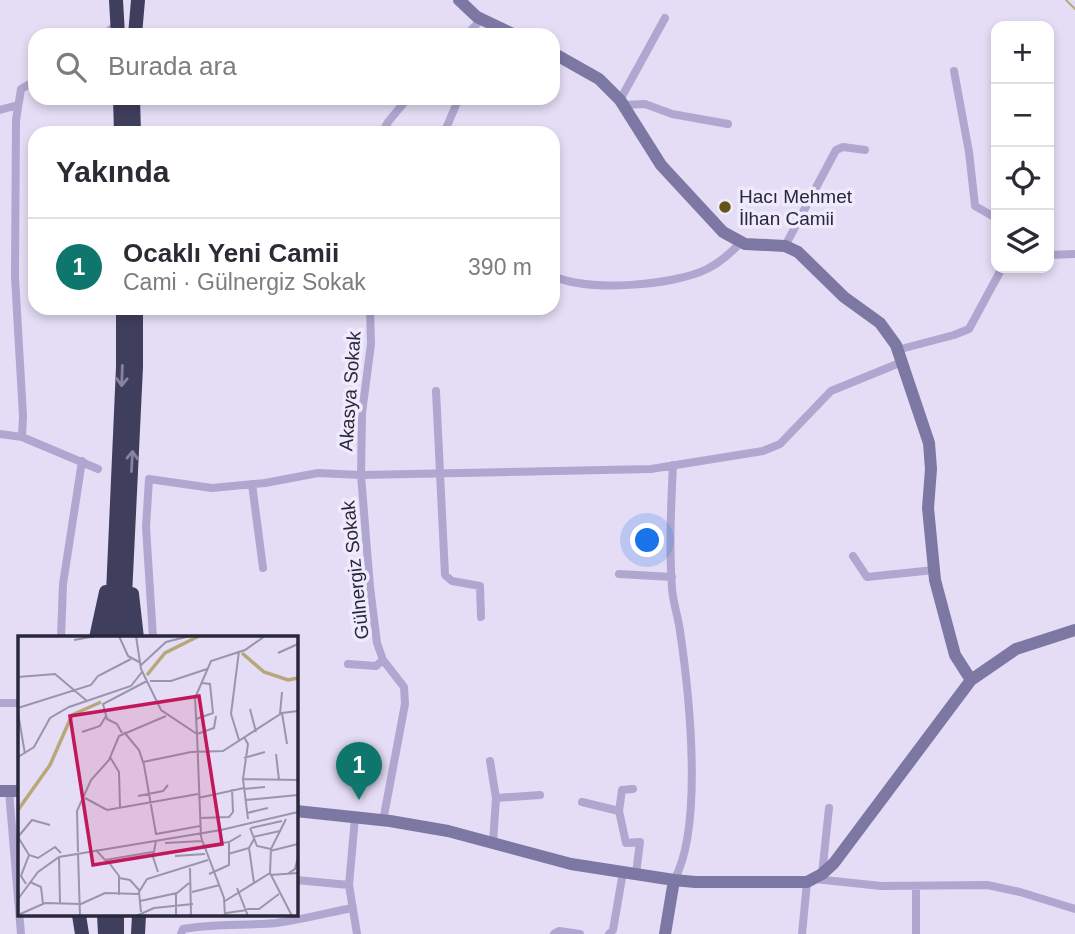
<!DOCTYPE html>
<html lang="tr">
<meta charset="utf-8">
<style>
body{margin:0;font-family:Arial,sans-serif;background:#f2f2f3;color:#2b2b33}
.controls{position:absolute;right:21px;top:21px;display:grid;overflow:hidden;border-radius:14px;box-shadow:0 4px 10px #0003}
.controls button{width:63px;height:63px;display:grid;place-items:center;padding:0;border:0;border-bottom:2px solid #e1e1e2;background:#fff;color:#2b2b33;font:35px sans-serif}
.you{position:absolute;left:648px;top:541px;width:24px;height:24px;margin:-18px;border:5px solid #fff;border-radius:50%;background:#1a73e8;box-shadow:0 0 0 10px #1a73e833}
.badge{display:grid;place-items:center;width:46px;height:46px;border-radius:50%;background:#0f766e;color:#fff;font-size:23px;font-weight:700}
.pin{position:absolute;translate:-50% -58px;filter:drop-shadow(0 2px 4px #0008)}
.pin::after{content:'';position:absolute;top:37px;width:24px;height:21px;background:inherit;clip-path:polygon(0 0,100% 0,50% 100%)}
.list{margin:0;padding:0;list-style:none}
h2{display:flex;justify-content:space-between;align-items:center;height:91px;margin:0;padding:0 28px;font-size:30px}
h2 small{font-size:23px;font-weight:400;color:#7c7c81}
.list li{display:grid;grid-template-columns:46px 1fr auto;gap:21px;align-items:center;box-sizing:border-box;height:98px;padding:0 28px;border-top:2px solid #e1e1e2}
.list b{display:block;font-size:26px;white-space:nowrap}
.list p{margin:0;font-size:23px;white-space:nowrap;color:#7c7c81}
.list em{font-size:23px;font-style:normal;color:#7c7c81}
.icon{flex:none;width:38px;height:38px;fill:none;stroke:currentColor;stroke-width:2;stroke-linecap:round;stroke-linejoin:round}
.map{position:relative;flex:none;width:1075px;height:934px;overflow:hidden}
.search{position:absolute;background:#fff;box-shadow:0 4px 10px #0003;left:28px;top:28px;width:532px;height:77px;display:flex;align-items:center;gap:18px;box-sizing:border-box;padding:0 24px;border-radius:21px;color:#7c7c81;font-size:26px}
.panel{position:absolute;background:#fff;box-shadow:0 4px 10px #0003;left:28px;top:126px;width:532px;height:189px;border-radius:21px}
.map>svg:first-child{display:block}
.lines{fill:none;stroke-linecap:round;stroke-linejoin:round}
.stream{stroke:#b6a878;stroke-width:2}
.street{stroke:#afa7cf;stroke-width:8}
.secondary{stroke:#7c78a3;stroke-width:12}
.highway{stroke:#403e5d;stroke-width:14}
.oneway{stroke:#86839d}
.poi-dot{fill:#625418;stroke:#efeafc;stroke-width:2.5}
.labels{text-anchor:middle;dominant-baseline:central;stroke-width:7;stroke-linejoin:round;paint-order:stroke}
.poi-label{font-size:19px;fill:#29283b;stroke:#efeafc;text-anchor:start}
.street-label{font-size:19px;fill:#29283b;stroke:#efeafc}
.inset-river{fill:none;stroke:#b6a878;stroke-width:3.5}
.inset-road{fill:none;stroke:#9995ab;stroke-width:2}
.view{fill:#c2185b;fill-opacity:0.15;stroke:#c2185b;stroke-width:3.5}
.inset-edge{fill:none;stroke:#29283b;stroke-width:3.5}
</style>
<div class="map">
<svg width="1075" height="934" viewBox="0 0 1075 934">
<rect width="100%" height="100%" fill="#e4ddf5"/>
<g class="lines">
<path class="stream" d="M1066,0L1075,9"/>
<path class="street" d="M104,35L118,23
M466,35L481,20
M954,71L969,152L975,206L996,218
M620,100L665,18
M623,105L645,104L672,114L728,124
M0,110L18,105
M382,133L388,122L408,98
M444,133L459,98
M785,246L836,150L843,147L865,150
M1049,255L1075,254
M553,276C588,292 673,286 707,269C721,262 731,253 741,242
M370,308L371,344L362,413L361,475L370,587L377,643L383,660L404,687L405,704L383,821
M897,350L954,335L969,329L1002,268
M436,391L445,575L452,581L480,586L481,617
M0,434L22,437L98,469
M22,437L23,416L15,277L16,120L21,89L35,81
M673,465C671,506 669,547 672,588C673,603 678,616 680,631C689,692 704,827 674,880
M252,484L263,568
M853,556L867,577L934,570
M619,574L672,577
M61,638L63,584L82,461
M153,638L146,527L149,479L212,488L265,483L318,473L361,475L651,469L763,451L780,444L831,391L902,362
M348,664L376,666L383,660
M0,703H19
M490,761L496,798L493,843
M9,791L21,934
M496,798L540,795
M582,802L619,811L626,843L640,842L636,874
M619,811L622,790L633,789
M355,818L349,885L357,934
M822,874L829,808
M815,879L881,886L987,885L1020,892L1075,909
M296,880L349,885
M916,886V934
M181,934L183,929C214,923 245,926 276,923C301,920 327,913 352,908
M554,934L559,931L580,934
M609,934L613,930L623,872
M802,934L807,882"/>
<path class="secondary" d="M459,0L477,17L515,35
M553,53L599,79L620,100L661,165L723,232L745,244L785,246L798,252L844,297L880,323L896,345L929,443L931,469L928,508L935,580L955,655L971,680
M0,791H19
M296,811L390,821L448,831L571,864L674,880L695,882H807L822,874L834,863L971,680L1016,649L1075,630
M665,934L674,880"/>
<path class="highway" d="M116,0L118,35
M135,35L138,0
M120,98L121,133
M133,98L134,133
M132,594L137,638
M96,638L106,592
M111,638L123,367V308
M123,638L136,367V308
M79,915L82,934
M104,915L105,934
M117,915V934
M138,934L139,915"/>
</g>
<defs><path id="oneway-shaft" d="M-6 0H5M1.5-3L5.5 0L1.5 3" fill="none" stroke-width="1.6" stroke-linecap="round" stroke-linejoin="round" transform="scale(1.75)"/></defs>
<g class="oneway">
<use href="#oneway-shaft" transform="translate(122 376) rotate(92)"/>
<use href="#oneway-shaft" transform="translate(132 461) rotate(-87)"/>
</g>
<circle class="poi-dot" cx="725" cy="207" r="7"/>
<g class="labels">
<g class="poi-label">
<text x="739" y="196">Hacı Mehmet<tspan x="739" dy="22">İlhan Camii</tspan></text>
</g>
<g class="street-label">
<text transform="translate(350 391) rotate(-86)">Akasya Sokak</text>
<text transform="translate(355 570) rotate(-96)">Gülnergiz Sokak</text>
</g>
</g>
<g transform="translate(18 636)">
<rect width="280" height="280" fill="#e4ddf5"/>
<path class="inset-river" d="M224,17L246,36L270,44L280,42M129,39L147,17L181,0M0,174L32,129L54,79L83,66"/>
<path class="inset-road" d="M101,0L110,20L121,26M118,0L123,33L143,74L179,98L183,201M56,4L78,0M221,15L213,78L221,104M260,17L280,8M122,30L148,6L172,0M0,41L37,38L69,65M132,45H153L189,33M0,72L73,49L80,40L113,23M232,73L238,96M0,77L7,118M264,77L269,108M262,78L264,56M178,83L195,77L192,48L184,47M64,96L82,90L88,80M106,96L121,114L126,129L138,198L182,190M104,97L99,88L89,83L85,68L129,45M179,98L177,62L193,25L227,14L247,0M179,98L196,92L198,80M226,101L230,108L225,143L230,183M258,118L261,144M0,121L16,111L32,82L51,71L113,50L124,36M92,121L101,136L102,172M226,122L247,116M125,126L173,116L205,115L264,77L280,75M225,143L280,144M226,153L247,151M120,160L145,155L150,149M67,162L89,174L180,158M180,162L226,152M228,164L280,159M229,177L250,172M182,182L211,181L215,176L214,153M268,183L253,213L252,237L274,280M232,192L239,210L253,213M233,192L264,185M0,201L11,219L20,222L37,211L43,217M0,201L14,184L32,189M183,201L206,262L207,280M235,201L262,195M236,203L231,212L236,247M138,205L135,221L140,236M147,207L184,205M184,210L211,206L223,199M78,214L87,224L135,216M252,215L280,208M60,216L59,175L73,144L91,124L101,100L148,80M60,217L62,280M210,218L231,212M157,220L187,218M41,221L42,267M89,224L101,240V259M172,232L173,280M191,238L211,229V206M269,238L277,233L280,221M252,239L280,237M101,242L112,244L122,255M12,246L23,251L25,268M8,248L3,240L11,219M219,252L230,280M174,256L202,249M158,257V280M0,263L20,236L41,221L203,194L280,176M122,265L159,257L171,247M207,265L252,237M229,273H241L261,258M123,276L121,256L129,243L190,224M208,277L229,274M0,279L27,267L63,268L87,257L121,258M118,280L136,272L175,268"/>
<path class="view" d="M181,60L204,208L75,229L52,80Z"/>
<rect width="280" height="280" class="inset-edge"/>
</g>
</svg>
<div class="controls">
<button>+</button>
<button>−</button>
<button><svg class="icon" aria-label="locate" viewBox="0 0 24 24"><circle cx="12" cy="12" r="6"/><path d="M12 2v4M12 18v4M2 12h4M18 12h4"/></svg></button>
<button><svg class="icon" aria-label="layers" viewBox="0 0 24 24"><path d="M12 4l9 5-9 5-9-5zM3 14l9 5 9-5"/></svg></button>
</div>
<div class="you"></div>
<div class="pin badge" style="left:359px;top:800px">1</div>
<div class="search"><svg class="icon" aria-label="search" viewBox="0 0 24 24"><circle cx="10" cy="10" r="6"/><path d="M15 15l6 6"/></svg>Burada ara</div>
<section class="panel">
<h2>Yakında<small></small></h2>
<ul class="list">
<li><span class="badge">1</span><div><b>Ocaklı Yeni Camii</b><p>Cami · Gülnergiz Sokak</p></div><em>390 m</em></li>
</ul>
</section>
</div>
